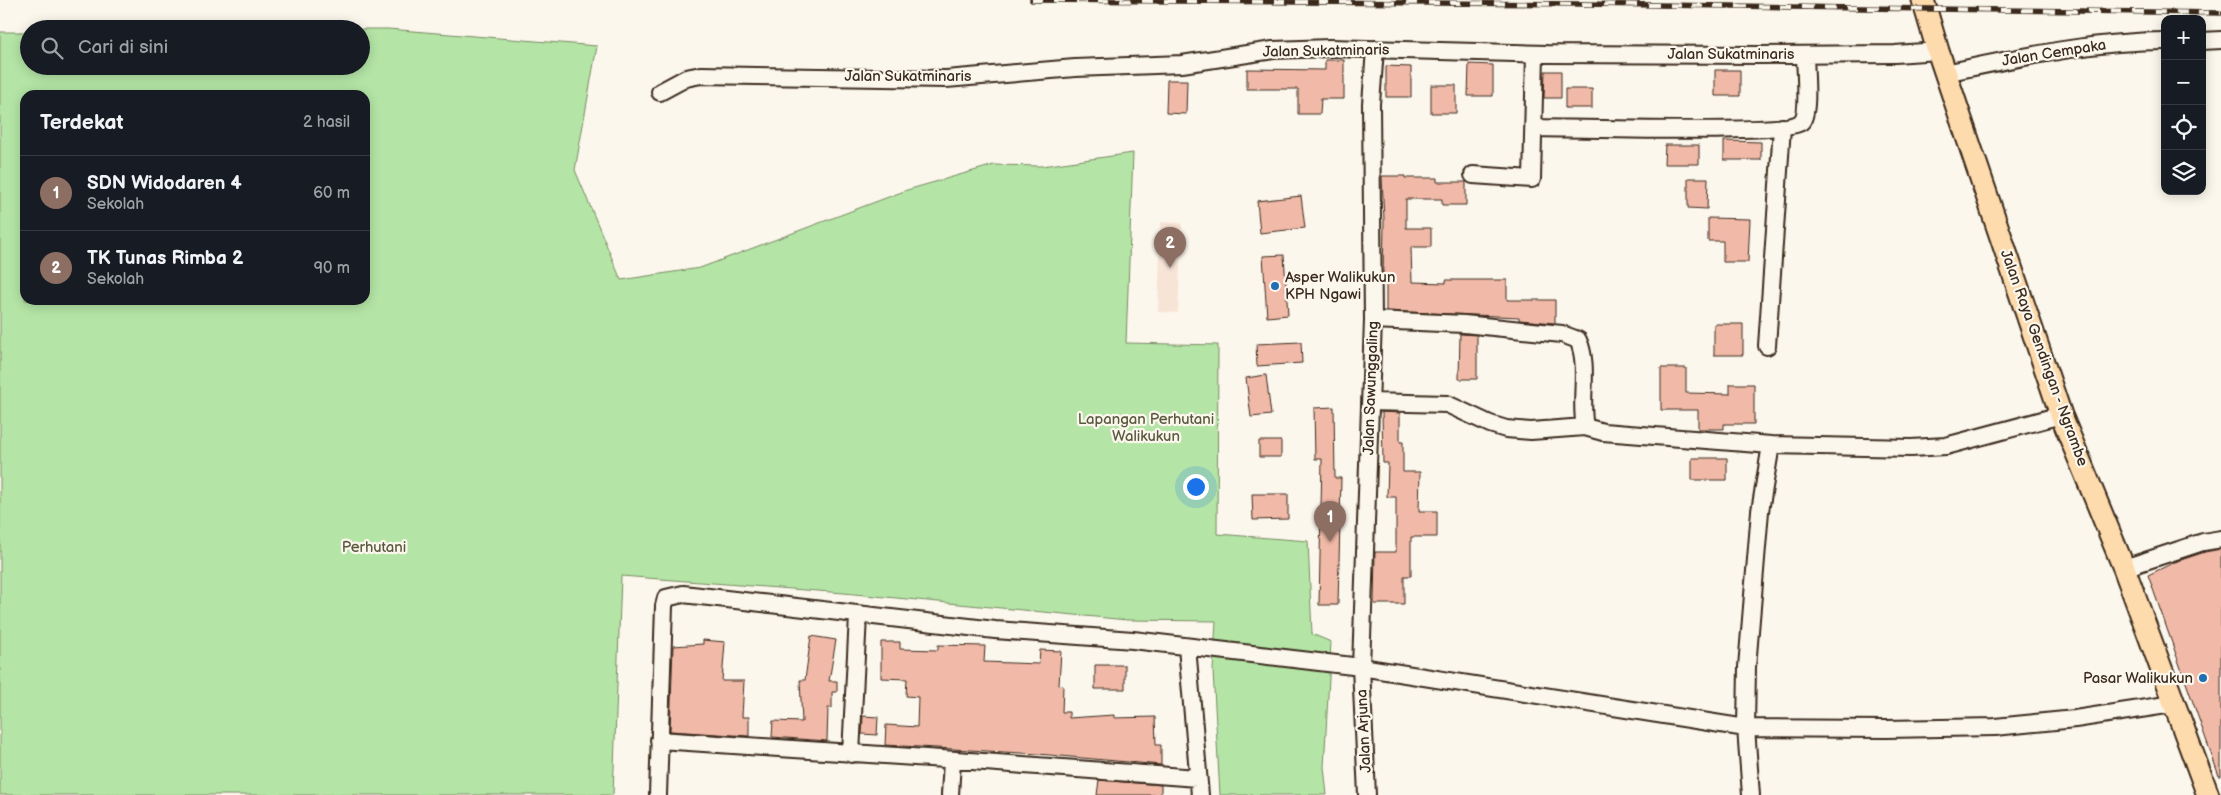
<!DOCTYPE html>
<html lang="id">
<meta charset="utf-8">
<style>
body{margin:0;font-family:"Balsamiq Sans",sans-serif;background:#20242c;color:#f1f3f6}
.controls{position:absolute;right:15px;top:15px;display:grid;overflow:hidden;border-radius:10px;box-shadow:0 2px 12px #0003}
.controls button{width:45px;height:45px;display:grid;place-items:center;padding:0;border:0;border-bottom:1px solid #363941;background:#171b24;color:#f1f3f6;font:25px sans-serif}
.you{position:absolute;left:1195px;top:486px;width:18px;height:18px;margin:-12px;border:4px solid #fff;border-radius:50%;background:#1a73e8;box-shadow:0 0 0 8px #1a73e833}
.badge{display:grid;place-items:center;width:32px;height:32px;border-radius:50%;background:#1f6fb2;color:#fff;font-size:16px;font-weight:700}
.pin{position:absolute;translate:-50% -41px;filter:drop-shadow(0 1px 2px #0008)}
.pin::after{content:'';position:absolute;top:26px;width:18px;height:15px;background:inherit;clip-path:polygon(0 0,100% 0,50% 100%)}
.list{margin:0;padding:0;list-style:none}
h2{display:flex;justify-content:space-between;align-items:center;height:65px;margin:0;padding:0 20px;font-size:21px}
h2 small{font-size:16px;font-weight:400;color:#9ea1a6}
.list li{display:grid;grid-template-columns:32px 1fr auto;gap:15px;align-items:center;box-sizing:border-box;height:75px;padding:0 20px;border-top:1px solid #363941}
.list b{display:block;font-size:19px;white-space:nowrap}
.list p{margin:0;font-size:16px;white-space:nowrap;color:#9ea1a6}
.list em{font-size:16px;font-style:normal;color:#9ea1a6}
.icon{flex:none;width:28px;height:28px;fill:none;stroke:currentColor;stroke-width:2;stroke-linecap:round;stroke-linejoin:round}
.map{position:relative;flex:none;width:2221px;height:795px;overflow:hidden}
.search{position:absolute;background:#171b24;box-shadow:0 2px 12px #0003;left:20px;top:20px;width:350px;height:55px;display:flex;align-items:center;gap:12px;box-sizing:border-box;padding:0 18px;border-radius:28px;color:#9ea1a6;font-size:19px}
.panel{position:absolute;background:#171b24;box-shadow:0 2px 12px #0003;left:20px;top:90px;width:350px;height:215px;border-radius:15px}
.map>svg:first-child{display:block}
.built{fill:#f8e4d7}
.green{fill:#b4e5a6;stroke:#788862;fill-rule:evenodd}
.building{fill:#f1b9a7;stroke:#3b2a1e}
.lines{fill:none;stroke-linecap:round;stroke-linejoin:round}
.minor-casing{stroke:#3b2a1e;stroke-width:20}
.major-casing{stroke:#3b2a1e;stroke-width:25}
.minor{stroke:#fbf7ec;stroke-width:16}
.major{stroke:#fedbac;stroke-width:21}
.rail-casing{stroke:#3b2a1e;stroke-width:5.5}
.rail{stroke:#fbf7ec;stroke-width:4;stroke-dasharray:11;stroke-linecap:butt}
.poi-dot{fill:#1f6fb2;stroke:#fbf7ec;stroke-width:2}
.labels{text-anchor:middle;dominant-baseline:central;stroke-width:4.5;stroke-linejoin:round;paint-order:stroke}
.street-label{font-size:15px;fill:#3b2a1e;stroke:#fbf7ec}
.poi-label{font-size:15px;fill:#3b2a1e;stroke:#fbf7ec;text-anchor:start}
.park-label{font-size:15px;fill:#595940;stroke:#fbf7ec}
</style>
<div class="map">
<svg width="2221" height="795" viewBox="0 0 2221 795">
<rect width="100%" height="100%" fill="#fbf7ec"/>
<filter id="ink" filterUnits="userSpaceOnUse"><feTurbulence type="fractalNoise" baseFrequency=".02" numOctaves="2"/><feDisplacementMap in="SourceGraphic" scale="10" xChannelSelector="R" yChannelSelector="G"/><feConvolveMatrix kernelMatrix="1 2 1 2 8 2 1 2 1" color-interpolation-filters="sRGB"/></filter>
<g filter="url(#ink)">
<path class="built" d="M1161,222L1182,223L1178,313L1158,312Z"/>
<path class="green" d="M361,29H388L597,46L575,170L621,280L700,268L907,190L994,165L1042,166L1133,153L1126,343L1218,345L1217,534L1308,541L1312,634L1331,642L1324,767L1327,795H1220L1213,671L1216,621L1127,620L844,593L621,576L613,795H0V32H29V66H361ZM25,95H365V300H25Z"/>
<path class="building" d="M1325,60H1344V99H1321L1320,114H1298V89H1247V69L1325,70Z
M1469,64L1493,65V96H1468Z
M1386,66L1411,67V97H1386Z
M1715,70H1740V96H1715Z
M1545,71H1561V98H1544Z
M1167,80H1187L1186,114L1166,113Z
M1431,85H1456V113H1431Z
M1565,89H1592V108H1565Z
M1724,141L1761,142V160H1724Z
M1665,145H1699V164H1664Z
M1382,176H1405V178H1437V182H1466V205H1442V199H1406V228H1431V247H1411L1412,282L1446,283V280H1507V300H1555V323L1519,320V317L1386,311V277H1383L1384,220Z
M1688,178H1708L1707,209L1688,208Z
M1301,196L1305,228L1260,233L1257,201Z
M1708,218L1750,219L1748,262H1723V241H1708Z
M1284,255L1288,315L1267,317L1263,256Z
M1714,324H1743V355H1714Z
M1460,334L1477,335V379H1459Z
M1301,342L1302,363L1257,366L1256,344Z
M1661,368H1686V393L1730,394V384H1754V424H1724V429H1698V410H1661Z
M1266,375L1271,415L1251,417L1246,378Z
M1334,407L1335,478H1341L1338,605H1319L1322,459H1315L1314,408Z
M1382,412L1400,413V442H1403V472H1420L1419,511H1437V537H1411V576H1404V604H1374L1375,552H1396V497H1387L1388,463H1383Z
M1259,441H1281V457H1259Z
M1692,458H1727V480H1692Z
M1252,494H1288V519L1253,520Z
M2221,549V776H2219L2148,575L2175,562L2205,552Z
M811,636L836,640L829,681H837V692H832V708H828L827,741L772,737L773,721L802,722L800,680H805Z
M703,640L725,642L722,681H744L742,717H749V736L670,731L673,646L703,644Z
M881,642H900V649L938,650V645L985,646L984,662L1039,664L1040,650L1061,651L1059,685L1063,686L1062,712H1069V718L1114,715V718L1155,717L1156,745H1161V765L1038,754L885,745L886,725L917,727L918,697L906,696L907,679L881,678Z
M1095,665H1125V689H1095Z
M863,716L878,717L877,735L862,734Z
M1099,780L1161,785V795H1097Z"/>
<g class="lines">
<g class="minor-casing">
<path id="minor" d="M2202,41L2221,40
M1945,73C2018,58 2091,41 2165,41
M660,92L686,78L701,75L946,79L1075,68L1182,64L1273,50L1330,48L1547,54L1761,55L1895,54L1938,51
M1534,128C1567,128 1787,135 1801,122C1810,114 1805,68 1805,55
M1473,175L1532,179L1535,54
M1373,320L1464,324L1562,334L1578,340C1590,366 1579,399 1585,427L1603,432L1771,445L1911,448L1946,446L2061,415
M1767,346L1782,127
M1370,402L1447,404L1490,424L1506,429L1531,431L1585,427
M2124,568L2203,542L2221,539
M1187,647L1200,795
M659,740C838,751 1018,764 1197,778
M851,754L858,616
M658,795L664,606L666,598L683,594L995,630L1133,640L1361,667L1746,728L1886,729L1995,727L2075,719L2173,704
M950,795L952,761
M1367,795L1361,667L1373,320L1371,104L1375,49
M1751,795L1746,728L1747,667L1760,511L1771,445"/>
</g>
<g class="major-casing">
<path id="major" d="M1923,0L1938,51L2061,415L2124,568L2208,795"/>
</g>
<use href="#minor" class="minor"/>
<use href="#major" class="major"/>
<g class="rail-casing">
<path id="rail" d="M1032,0L1583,4L2221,13"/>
</g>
<use href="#rail" class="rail"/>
</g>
</g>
<g class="poi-dot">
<circle cx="1275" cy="286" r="5"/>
<circle cx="2203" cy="678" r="5"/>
</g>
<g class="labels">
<g class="street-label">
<text transform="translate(1326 51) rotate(-1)">Jalan Sukatminaris</text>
<text transform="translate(2054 53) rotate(-9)">Jalan Cempaka</text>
<text x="1731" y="54">Jalan Sukatminaris</text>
<text x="908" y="76">Jalan Sukatminaris</text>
<text transform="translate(2044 358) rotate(70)">Jalan Raya Gendingan - Ngrambe</text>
<text transform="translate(1371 388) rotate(-88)">Jalan Sawunggaling</text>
<text transform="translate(1364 731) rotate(-93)">Jalan Arjuna</text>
</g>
<g class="poi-label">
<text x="1285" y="277">Asper Walikukun<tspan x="1285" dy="17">KPH Ngawi</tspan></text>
<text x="2193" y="678" text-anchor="end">Pasar Walikukun</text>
</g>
<g class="park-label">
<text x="1146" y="419">Lapangan Perhutani<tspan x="1146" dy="17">Walikukun</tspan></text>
<text x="374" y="547">Perhutani</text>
</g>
</g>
</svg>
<div class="controls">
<button>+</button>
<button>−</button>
<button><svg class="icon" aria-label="locate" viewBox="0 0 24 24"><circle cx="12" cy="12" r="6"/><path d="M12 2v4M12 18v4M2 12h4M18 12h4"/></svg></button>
<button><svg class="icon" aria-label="layers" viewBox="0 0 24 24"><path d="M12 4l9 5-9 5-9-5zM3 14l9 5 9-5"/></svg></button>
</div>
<div class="you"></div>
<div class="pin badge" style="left:1330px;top:542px;background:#8d6e63">1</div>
<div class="pin badge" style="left:1170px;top:268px;background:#8d6e63">2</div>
<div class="search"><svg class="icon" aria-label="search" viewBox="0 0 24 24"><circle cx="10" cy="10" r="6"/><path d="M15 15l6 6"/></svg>Cari di sini</div>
<section class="panel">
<h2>Terdekat<small>2 hasil</small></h2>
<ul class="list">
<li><span class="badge" style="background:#8d6e63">1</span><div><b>SDN Widodaren 4</b><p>Sekolah</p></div><em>60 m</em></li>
<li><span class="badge" style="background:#8d6e63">2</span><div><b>TK Tunas Rimba 2</b><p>Sekolah</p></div><em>90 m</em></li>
</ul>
</section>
</div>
